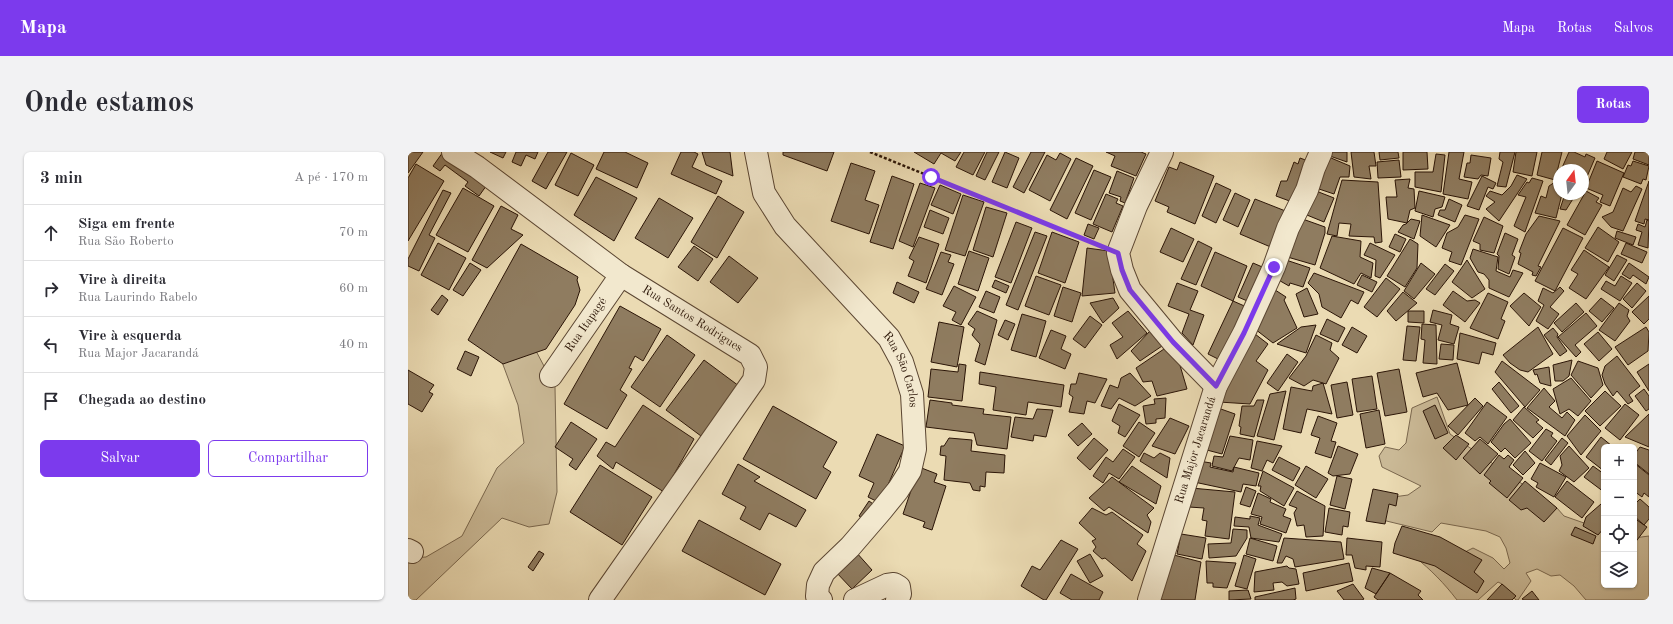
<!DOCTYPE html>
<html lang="pt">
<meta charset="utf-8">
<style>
body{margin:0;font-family:"Old Standard TT",serif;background:#f2f2f3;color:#2b2b33}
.controls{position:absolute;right:12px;bottom:12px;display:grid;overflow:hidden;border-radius:6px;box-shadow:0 1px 3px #0004}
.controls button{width:36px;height:36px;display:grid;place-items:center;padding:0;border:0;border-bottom:1px solid #e1e1e2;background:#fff;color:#2b2b33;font:20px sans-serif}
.compass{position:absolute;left:1145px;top:12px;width:36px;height:36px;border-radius:50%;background:#fff;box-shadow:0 1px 3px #0004;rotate:15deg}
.stop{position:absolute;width:12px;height:12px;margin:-9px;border:3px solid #7c3aed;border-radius:50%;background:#fff}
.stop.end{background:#7c3aed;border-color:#fff;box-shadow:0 1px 4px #0008}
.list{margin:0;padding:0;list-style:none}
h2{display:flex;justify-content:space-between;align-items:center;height:52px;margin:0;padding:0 16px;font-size:17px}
h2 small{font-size:13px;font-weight:400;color:#7c7c81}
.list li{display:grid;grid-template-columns:26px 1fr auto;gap:12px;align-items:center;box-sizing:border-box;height:56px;padding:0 16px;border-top:1px solid #e1e1e2}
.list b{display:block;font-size:15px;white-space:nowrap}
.list p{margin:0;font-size:13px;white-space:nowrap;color:#7c7c81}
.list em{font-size:13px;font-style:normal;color:#7c7c81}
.actions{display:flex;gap:8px;padding:12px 16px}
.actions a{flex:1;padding:9px 0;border:1px solid #7c3aed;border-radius:6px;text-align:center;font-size:14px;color:#7c3aed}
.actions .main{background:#7c3aed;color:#fff}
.icon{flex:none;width:22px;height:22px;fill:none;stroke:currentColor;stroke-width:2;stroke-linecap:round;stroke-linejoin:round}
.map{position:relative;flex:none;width:1241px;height:448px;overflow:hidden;border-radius:6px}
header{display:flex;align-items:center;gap:24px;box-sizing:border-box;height:56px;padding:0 20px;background:#7c3aed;color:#fff}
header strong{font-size:19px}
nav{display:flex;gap:22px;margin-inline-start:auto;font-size:14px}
.intro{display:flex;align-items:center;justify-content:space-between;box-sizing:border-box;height:96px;padding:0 24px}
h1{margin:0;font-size:28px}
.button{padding:10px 18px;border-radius:6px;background:#7c3aed;color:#fff;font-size:14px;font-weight:700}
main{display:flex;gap:24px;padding:0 24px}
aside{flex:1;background:#fff;border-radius:6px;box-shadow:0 1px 3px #0004}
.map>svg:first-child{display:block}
.green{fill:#cab996;stroke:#7a674e}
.building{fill:#8f7c60;stroke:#2b1507}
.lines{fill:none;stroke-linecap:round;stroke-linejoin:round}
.minor-casing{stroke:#5b4632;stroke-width:24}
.path{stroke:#2b1507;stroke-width:2.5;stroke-dasharray:3 2;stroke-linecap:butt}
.minor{stroke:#f2e8ce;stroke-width:22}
.route{stroke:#7c3aed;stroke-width:5}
.labels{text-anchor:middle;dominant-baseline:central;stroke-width:4;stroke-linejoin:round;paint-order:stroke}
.street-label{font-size:12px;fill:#2b1507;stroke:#f2e8ce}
</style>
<header>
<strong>Mapa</strong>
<nav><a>Mapa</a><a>Rotas</a><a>Salvos</a></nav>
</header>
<div class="intro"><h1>Onde estamos</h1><a class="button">Rotas</a></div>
<main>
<aside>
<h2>3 min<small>A pé · 170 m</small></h2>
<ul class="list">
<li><svg class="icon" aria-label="ahead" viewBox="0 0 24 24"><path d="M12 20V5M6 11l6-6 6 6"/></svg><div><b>Siga em frente</b><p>Rua São Roberto</p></div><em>70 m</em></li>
<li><svg class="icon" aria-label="right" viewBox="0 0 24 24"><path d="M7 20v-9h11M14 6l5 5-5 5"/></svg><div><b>Vire à direita</b><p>Rua Laurindo Rabelo</p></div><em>60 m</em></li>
<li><svg class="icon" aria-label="left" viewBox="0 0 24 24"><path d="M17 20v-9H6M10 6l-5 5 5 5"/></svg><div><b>Vire à esquerda</b><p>Rua Major Jacarandá</p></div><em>40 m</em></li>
<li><svg class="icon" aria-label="arrive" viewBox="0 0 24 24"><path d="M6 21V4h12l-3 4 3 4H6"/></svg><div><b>Chegada ao destino</b></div></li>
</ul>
<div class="actions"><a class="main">Salvar</a><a>Compartilhar</a></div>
</aside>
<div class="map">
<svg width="1241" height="448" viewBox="0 0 1241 448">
<rect width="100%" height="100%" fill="#ebdbb3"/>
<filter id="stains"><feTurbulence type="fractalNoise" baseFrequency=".005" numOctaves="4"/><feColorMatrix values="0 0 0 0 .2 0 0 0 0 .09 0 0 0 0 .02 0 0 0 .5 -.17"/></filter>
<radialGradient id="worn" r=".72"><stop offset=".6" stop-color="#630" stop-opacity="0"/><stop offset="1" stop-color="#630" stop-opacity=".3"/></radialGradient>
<path class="green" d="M127,197L147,235L149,340L141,372L121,375L94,366L8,448H0V406L18,405L54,384L89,316L116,291L110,253L94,210Z
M1029,245L1042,282L1149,356L1156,364L1196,378V433H1226V386L1241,384V448H1178L1166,434L1152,423L1143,424L1129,417L1118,421L1123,429L1110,448H1108L1094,432L1090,430L1070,448H1049C1036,431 1023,418 1007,405L1057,400L1065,396L1085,406L1096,417L1102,411L1098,396L1092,385L1078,379L1033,371L1024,380L966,366L978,346L1000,343L1013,334L974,315L971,304L977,295L991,298L998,291L1004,256Z"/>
<path class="building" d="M0,0H15L0,21Z
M35,0L81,30L71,44L57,34L60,30L37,13L32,19L25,14Z
M82,0H98L95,6Z
M108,0H130L127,7L118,3L113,14L104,10Z
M140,0H159L138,37L124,29Z
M196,0H217L240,11L229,36L188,17Z
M273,0H286L290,2L284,15L314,29L308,42L263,22Z
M294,0H322L325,24L298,13Z
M375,0H426L419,19L375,3Z
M506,0H553L547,9L533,1L526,12Z
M556,0H577L565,23L548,15Z
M579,0H591L577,28L568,24Z
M597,0L611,6L599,36L584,30Z
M623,0H637L616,41L605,35Z
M698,0H733L738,2L728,24L703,14L707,4Z
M920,0H939V10L919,3Z
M943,0H966L968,14H961L963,27L946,25Z
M971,0H990L991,6L972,8Z
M995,0H1019L1020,17L995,18Z
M1041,0H1056L1051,27L1064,30L1060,47L1035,42Z
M1092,0H1107L1098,35L1089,34L1095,10L1091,7Z
M1108,0H1129L1124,24L1105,20Z
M1134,0H1154L1147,28L1129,23Z
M1161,0H1166L1177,5L1178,2L1187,6L1175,34V18H1153Z
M1199,0H1224L1215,17L1196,7Z
M1227,0H1241V13L1225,7Z
M163,1L186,13L170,44L147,33Z
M652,1L663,7L642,49L621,38L639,3L648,8Z
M1028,2L1037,3L1033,40L1007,35V20H1025Z
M916,3L942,14L941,25H932L926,42L905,35Z
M1063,3L1083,6L1080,24L1073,23L1070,27L1056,25L1059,11H1062Z
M668,6L685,14L659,67L642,58Z
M892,6L903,10L887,51L868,44L873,29H879L886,10L890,12Z
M991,8L993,25L970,26L969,10Z
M1189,9L1216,21L1202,54L1192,50L1195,43L1178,36Z
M1225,9L1241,14L1238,28L1235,27L1233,32L1215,25L1220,13L1223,14Z
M772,10L806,24L787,72L759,60L761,55L747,49L761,15L769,18Z
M443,11L467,19L457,48L471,53L461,82L423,69Z
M8,12L36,29L0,89V26Z
M686,18L703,25L683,68L667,61Z
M709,19L726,26L717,51L712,49L713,45L701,41Z
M1109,23L1119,27L1091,69L1078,57L1087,50L1078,44L1082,39L1094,43L1103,34Z
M484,24L506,32L485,97L462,90Z
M1074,24L1088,31L1085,37L1080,35L1071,58L1059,54Z
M188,25L229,46L206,89L166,63Z
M1124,26L1135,29L1117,80L1106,74L1118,45L1110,43L1119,30L1121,31Z
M1002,27L1000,36L1006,37L1007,56L1002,58L999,71L980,67L978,45H989L987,28Z
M934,28L970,30L974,90L967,91L966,85L941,84L943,72L931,71L929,84L919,82Z
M1150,28L1151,42H1154L1148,66L1127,61L1133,44L1138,46L1141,34Z
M1241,29V68L1237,67L1236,72L1227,69Z
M512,31L527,36L505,95L491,89Z
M808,31L823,38L808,71L794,64Z
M532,33L553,42L545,62L523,53Z
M1228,34L1234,37L1215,79L1203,75L1194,65L1205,60L1215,36L1223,40Z
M55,36L86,54L60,100L28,83Z
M903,37L926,46L916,70L894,61Z
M35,38L43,41L21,83L27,86L11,119L0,114V107Z
M1011,39L1037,45L1034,55L1027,57L1025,65L1007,59Z
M1178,39L1191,46L1188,50L1194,53L1177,83L1159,73Z
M827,41L842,48L830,75L815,68Z
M698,42L710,47L708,51L715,54L704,80L685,72Z
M1157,42H1168L1158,58L1152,57Z
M555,43L576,50L557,104L537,98Z
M310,44L336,60L309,106L283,90Z
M251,46L285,66L260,106L227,86Z
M847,47L880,60L865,96L832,82Z
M1041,47L1054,53L1047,70L1030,63L1032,58H1037Z
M93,54L110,63L103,77L115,83L79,116L64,108Z
M578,55L599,61L585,105L565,98Z
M522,58L541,66L535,82L516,75Z
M1014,63L1042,73L1028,95L1012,84Z
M1057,63L1071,67L1053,113L1041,109L1044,100L1034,96L1039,81L1050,75Z
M1131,64L1152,69L1130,114L1133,115L1128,124L1124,123L1125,120L1110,112L1113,101L1111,100L1118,82Z
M889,65L917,75V81L907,113L876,104Z
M1076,65L1095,74L1086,101L1072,98V92L1065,89Z
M1003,67L1012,69L1006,87L990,80L995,73L998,72Z
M1239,68L1241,69L1240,96L1230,93L1234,80L1228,78L1230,72L1237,75Z
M608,70L624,76L603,131L587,125Z
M680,72L691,76L686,87L676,83Z
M1190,75L1211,90L1200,110L1177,96Z
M763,76L786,87L775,110L752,100Z
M1155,76L1175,86L1147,139L1127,129Z
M1209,79L1228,85L1225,93L1207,86Z
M627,80L639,84L610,158L598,153Z
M644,80L671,90L657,131L630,121Z
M1097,81L1110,87L1104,103L1107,105L1101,122L1090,117L1091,104L1089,102Z
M987,82L998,87L992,100L981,95Z
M924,84L953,89L952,105L965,111L963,126L953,121L946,132L912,116Z
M511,85L531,92L518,131L500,124L506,109L501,106Z
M1002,87L1010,92L1009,116L997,135L979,124Z
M790,89L804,96L788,133L773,127Z
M30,91L58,106L41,138L13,123Z
M962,91L987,103L972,126L967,124L968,108L956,103Z
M1218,91L1239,100L1234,111L1213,102Z
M113,92L170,125L169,128L172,138L167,153L138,197L95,212L60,188Z
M286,94L305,107L290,129L270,115Z
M679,96L701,99L707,141L674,144Z
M1065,97L1090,105L1088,119L1102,125L1105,118L1115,121L1101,145L1081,136V128L1076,122L1070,120L1062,106Z
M1176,98L1201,115L1178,147L1161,136L1170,122L1163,118Z
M561,99L581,106L570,139L550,132Z
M533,100L543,103L540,110L546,112L534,143L518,137Z
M807,100L839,114L825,149L793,134Z
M1209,103L1219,108L1206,129L1197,123Z
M321,104L350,126L330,151L302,130Z
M875,107L902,116L895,135L882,131L881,134L867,126Z
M1059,108L1077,137L1064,146L1044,130Z
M62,111L73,118L55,144L45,138Z
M845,111L859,117L844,151L830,145Z
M1013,111L1027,122L1006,147L996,139Z
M1221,111L1241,125L1238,132L1225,123L1222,127L1214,122Z
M1037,112L1046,119L1027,143L1018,137Z
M906,121L956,140L950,152L943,148L933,166L914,155L911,142L900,131Z
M954,123L969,130L964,140L949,133Z
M628,124L653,133L641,163L617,154Z
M1213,124L1224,131L1212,149L1193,137L1198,129L1207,134Z
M978,126L992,137L969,165L956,155Z
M587,128L601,134L598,141L584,135Z
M489,130L511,140L506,151L485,141Z
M769,131L790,139L782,158L796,163L785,193L774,181L781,162L760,154Z
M1229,131L1238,139L1224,156L1215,147Z
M546,134L568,145L553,173L544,168L548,160L535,154Z
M861,134L878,145L876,148L889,176L865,191L847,177Z
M655,135L673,141L664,170L646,164Z
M1152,135L1156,139L1142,155L1151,162L1140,177L1128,169L1136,153L1130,149L1135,136L1145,141Z
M899,136L910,162L896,165L888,142Z
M578,139L592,145L586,161L571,155Z
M1045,139L1059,149L1067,148L1072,151L1057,170L1035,153Z
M995,140L1009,151L988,169L979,159Z
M1080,141L1100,150L1093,167L1097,169L1090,187L1062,176Z
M1116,141L1133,155L1121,174L1102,154Z
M34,143L40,148L30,163L23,158Z
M1241,144V167L1236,172L1224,160Z
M705,146L711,156L695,171L682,151Z
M1193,146L1206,156L1194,170L1181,159Z
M825,149L841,156L816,210L800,202Z
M1168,151L1176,160L1154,180L1146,171Z
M1211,151L1221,158L1219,164L1222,169L1207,189L1191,178Z
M212,154L253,177L235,209L227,204L221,216L224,217L212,238L219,243L199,277L156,252Z
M1025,158L1044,163L1042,172L1051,175L1046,192L1030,188L1034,173L1022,170Z
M569,159L589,168L577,213L567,209L572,192L564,183L567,177L560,172Z
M720,159L739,181L709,207L702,193L715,185L704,171Z
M1000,159H1016V171L1000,170Z
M1178,161L1189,174L1167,193L1173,200L1168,205L1150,185Z
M614,162L638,169L628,205L603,198Z
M682,164L694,173L677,196L665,187Z
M919,167L937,176L930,190L912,182Z
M597,168L607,172L600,188L590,183Z
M531,170L556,175L549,215L523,210Z
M1014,172L1028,173L1029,212L1015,211L1017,188L1013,187Z
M908,173L898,201L869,192L893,175Z
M999,174L1012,175L1008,209L995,208Z
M944,175L959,184L949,201L934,193Z
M1130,175L1145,202L1120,220L1112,218L1102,211L1095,203Z
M1238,175L1241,180L1240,199L1220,213L1207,195Z
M1145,176L1150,182L1149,185L1159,199L1152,204L1136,183Z
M643,178L658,184L653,197L663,202L657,217L631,206Z
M742,179L757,192L732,209L723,199Z
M1190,180L1204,197L1191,209L1176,192Z
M1052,181L1088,191L1085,203L1074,200L1071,212L1049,207Z
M847,182L860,192L848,209L860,218L842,252L811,250Z
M259,183L287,203L252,255L223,235Z
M908,183L924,191L922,198L931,206L918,232L905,228L896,234L881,226L898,204Z
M1033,192L1046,193L1045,208L1031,207Z
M756,197L771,210L779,237L749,244L744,229L735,230L728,216Z
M57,199L71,205L63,224L49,217Z
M879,202L890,210L870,239L859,231Z
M1209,204L1232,234L1221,243L1225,249L1220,252L1209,239L1205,244L1197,232L1194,223L1197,214Z
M296,208L331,234L293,284L258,258Z
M1164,208L1161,224L1155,229H1147L1145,213Z
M1094,209L1132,238L1117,255L1087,220Z
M1170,209L1190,216L1195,233L1183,246L1163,223Z
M1049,211L1060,253L1040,258L1029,241L1015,245L1008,221Z
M551,212L558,213L554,249L520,245L523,217L550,220Z
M1241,212V239L1229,220Z
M1141,215L1143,234L1132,231L1129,222L1127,223L1125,218Z
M991,217L999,260L977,264L969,221Z
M0,218L26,233L21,240L25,242L14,260L0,252Z
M572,220L656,233L653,255L620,250L618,263L585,258L588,235L571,232Z
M671,221L699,227L687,251L679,249L676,262L661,260L665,245L661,242L663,232H668Z
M722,221L743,244L727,254L711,246L703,257L693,254L702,233L710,236L713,226Z
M964,224L969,257L949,260L944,227Z
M1163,226L1183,249L1170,264L1161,257L1152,262L1145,237Z
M939,230L945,263L929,266L923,233Z
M1091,230L1111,254L1103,261L1084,237Z
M915,231L924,262L899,257L893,281L875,277L883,235L904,239L905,234Z
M1136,236L1147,249L1141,255L1154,266L1159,260L1167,268L1157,284L1119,256Z
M1236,237L1241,244V257L1238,259L1227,244Z
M878,239L866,288L849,284L862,242Z
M1197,239L1213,254L1192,274L1177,259Z
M758,246L757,266L748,267V271L738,272L735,254L747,252L746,247Z
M1067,246L1075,254L1050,283L1040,274Z
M522,248L544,251V253L576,257L575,262L603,265L599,297L569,293L566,281L518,275Z
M849,248H856L846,285L832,282L833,275L831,274L834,254H846Z
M1079,250L1099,265L1080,292L1072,285L1067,289L1057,281Z
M711,252L732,263L717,285L710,281L712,274L704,269Z
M1217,252L1231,263L1212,288L1197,276Z
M235,253L286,287L256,340L208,310L205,317L189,304L198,290L207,295Z
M1027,253L1040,281L1027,287L1015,259Z
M365,254L429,290L415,315L423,320L408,347L335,307Z
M1116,255L1131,268L1128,270L1135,276L1125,286L1105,268Z
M810,256L827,262L814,302L795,297Z
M629,257L645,258L638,285L626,283L625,289L603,285L607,265L625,267Z
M971,258L977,292L958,296L952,262Z
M1241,262V295L1217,285Z
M1177,263L1193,279L1173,303L1159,284Z
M910,264L929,271L923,289L928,290L923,306L907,301L912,286L903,283Z
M762,266L781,274L767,302L744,294Z
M1102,267L1123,291L1107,306L1097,296L1093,300L1083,290L1096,272Z
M163,270L189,287L168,318L161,313L165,307L147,295Z
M731,270L747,281L731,305L715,294Z
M674,271L684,282L670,294L660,283Z
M1138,277L1145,281L1143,284L1149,289L1134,309L1121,299Z
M469,282L497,294L472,351L460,345L466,331L451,324Z
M1048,283L1061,292L1048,308L1035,296Z
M822,284L845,288L842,308L831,306L824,319L804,314L806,304L815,305Z
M1193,285L1204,294L1196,295V319L1178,305Z
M541,286L564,288L563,299L597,303L596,321L578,320L577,335L572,334V339L565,338L562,331L536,328L538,304L532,303L533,294H536Z
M686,286L700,298L682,318L669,306Z
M1154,286L1160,291L1143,313L1137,308Z
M1072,287L1090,302L1072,322L1055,306Z
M849,289L874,294L865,311L859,308L854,319L843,316Z
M930,294L950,302L942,322L925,324L920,321Z
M1161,294L1181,316L1166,330L1151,319L1154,313L1152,304Z
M1232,295L1241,298V322L1226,310V303Z
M715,297L727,305L711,327L701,321L695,331L685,324L698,305L705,310Z
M1117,299L1127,311L1115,323L1105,313Z
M736,301L746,306L752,301L762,306L759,326L732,309Z
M1091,303L1096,307L1100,303L1106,308L1101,315L1115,326L1099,346L1081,331L1083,329L1076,323Z
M871,305L892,316L885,329L864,318Z
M791,309L803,311L802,315L825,320L826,315L851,321L848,334L835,332L833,340L786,330Z
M1132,311L1158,325L1146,345L1128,335L1130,331L1123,327Z
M1226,311L1241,323V345L1236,341L1234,345L1226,339Z
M330,312L352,325L346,329L398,358L388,375L361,361L352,378L332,367L338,355L314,342Z
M192,313L244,345L214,393L162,360Z
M724,314L753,334L748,352L711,330Z
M898,314L920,327L908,346L887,333Z
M1185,314L1196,322V340L1176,325Z
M511,315L529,322L526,330L538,334L524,378L515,375L517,370L495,362Z
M855,319L886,336L876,354L852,339L853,334H850Z
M929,324L944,327L937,357L922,353Z
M704,325L746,356L739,363L743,370L740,381L701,355L696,359L681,346Z
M1117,329L1149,356L1136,370L1119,356L1113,358L1101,348Z
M1159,329L1186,350L1174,366L1147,345Z
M838,335L848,339L842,355L832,352Z
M783,336L827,340L821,387L797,384L799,369L794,368L796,356L781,355Z
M965,337L990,342L988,354L981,352L977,372L958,369Z
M889,339L917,354L915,384L898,385L896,373L889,374L886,361L889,356L881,353Z
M850,341L863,347L862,350L878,357L875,364L883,367L878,381L852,372L854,365L843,362Z
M1232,347L1241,355V367L1236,373L1226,364V353Z
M461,349L468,354L459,369L451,364Z
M1193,352L1196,356V376L1190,383L1175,374L1178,365Z
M684,356L698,363L704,360L735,383L729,392L738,399L724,429L697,406L694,407L685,399L688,395L684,389L688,387L671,371Z
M921,356L942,360L940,375L935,374L934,383L917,380Z
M842,364L852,366L850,373L874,382L871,390L843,386L841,375L826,374L827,365L842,367Z
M1226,366L1239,375L1226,392Z
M291,368L373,412L357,443L274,399Z
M994,374L1032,385L1074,408L1066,420L1076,429L1069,441L1027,414L985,401L987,391Z
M1167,375L1188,384L1185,392L1163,383Z
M825,377L839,378V386L828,404L801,406L800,392L823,391Z
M773,382L798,386L794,407L769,402Z
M842,386L869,394L865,409L838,402Z
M876,386L933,390L936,407L887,415L885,407L878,404L874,411H869Z
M939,386L974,390L972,415L958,414V418L947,416L944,403H938Z
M653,388L670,397L638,448H636L613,434L624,414L632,418Z
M131,399L136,402L125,419L120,415Z
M448,400L464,418L444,437L427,419Z
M682,402L695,424L682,431L669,409Z
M762,402L793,410L787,448H749Z
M836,403L848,407L839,437L827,434Z
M798,409L828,411L819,436L805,435V431H799Z
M941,411L945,429L898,439L895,421Z
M879,414L881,416L888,417L891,432L879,434L874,430L865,431L866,438L846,440L847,420Z
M964,416L982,421L968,442L957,436Z
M982,421L1013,439L1010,443L1015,448H970L966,445Z
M663,422L695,440L691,448H664L652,441Z
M945,432L956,447L954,448H936L929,439Z
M1094,432L1108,444L1104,448H1079Z
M887,436L888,447L885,448H847V445Z
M840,438L843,447L821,448V439Z
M1124,439L1131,448H1116L1114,447Z"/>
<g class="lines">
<g class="minor-casing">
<g id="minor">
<path id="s1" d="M45,0L69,15L213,123L342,203L348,215L346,228L192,448"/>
<path id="s2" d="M348,0L356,41L377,74L481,186L494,210L504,242L507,297L502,319L490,338L473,359L442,395L416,420L410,433L409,444L413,448"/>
<path d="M754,0L728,54L710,101L714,118L722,138L765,190L808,234"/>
<path id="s3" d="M143,224L213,123"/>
<path d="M0,398L4,400"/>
<path d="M447,448L479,433L486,432L491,435L492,442L489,448"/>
<path id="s4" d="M741,448L808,234L836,181L866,115L880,76L899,38L906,16L913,0"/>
</g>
</g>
<path class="path" d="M462,0L691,93"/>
<use href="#minor" class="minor"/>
</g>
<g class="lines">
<path class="route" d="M523,25L710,101L714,118L722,138L765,190L808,234L836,181L866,115"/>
</g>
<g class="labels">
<g class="street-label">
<text stroke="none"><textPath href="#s1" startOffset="292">Rua Santos Rodrigues</textPath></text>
<text stroke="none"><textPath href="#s3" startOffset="62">Rua Itapagé</textPath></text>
<text stroke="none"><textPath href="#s2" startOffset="268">Rua São Carlos</textPath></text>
<text stroke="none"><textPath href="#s4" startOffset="157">Rua Major Jacarandá</textPath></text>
</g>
</g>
<rect width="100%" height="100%" filter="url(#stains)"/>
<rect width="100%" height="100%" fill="url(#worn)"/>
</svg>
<div class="controls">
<button>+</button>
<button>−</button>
<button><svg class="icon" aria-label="locate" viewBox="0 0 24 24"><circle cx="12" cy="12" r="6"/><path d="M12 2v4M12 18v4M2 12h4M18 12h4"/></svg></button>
<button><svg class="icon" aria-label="layers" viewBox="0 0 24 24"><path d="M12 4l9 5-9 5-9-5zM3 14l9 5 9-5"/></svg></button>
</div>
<svg class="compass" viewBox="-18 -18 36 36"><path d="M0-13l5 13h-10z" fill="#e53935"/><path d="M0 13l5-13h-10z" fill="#7c7c81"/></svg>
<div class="stop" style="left:523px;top:25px"></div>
<div class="stop end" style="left:866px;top:115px"></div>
</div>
</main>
